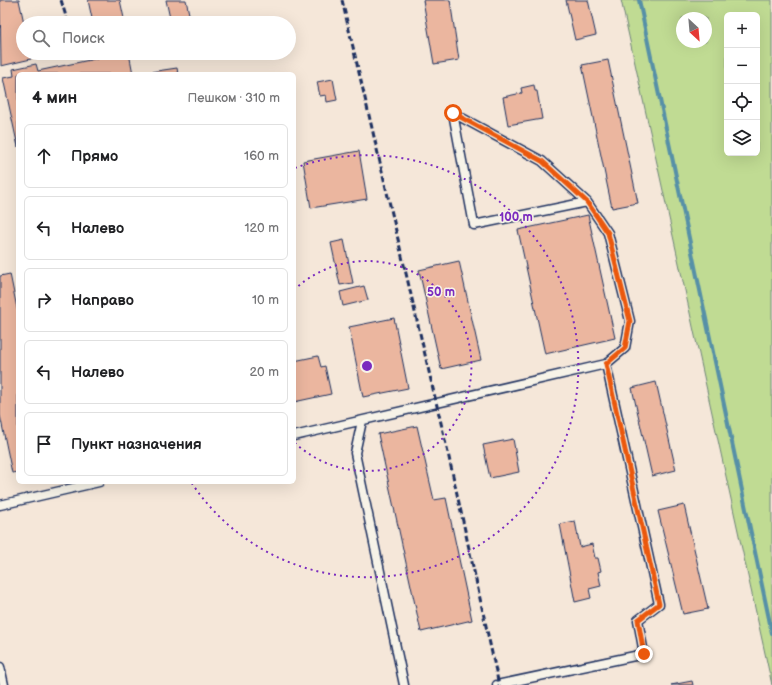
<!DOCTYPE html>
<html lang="ru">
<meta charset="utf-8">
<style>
body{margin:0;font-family:"Balsamiq Sans",sans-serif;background:#f2f2f2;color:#202124}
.controls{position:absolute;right:12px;top:12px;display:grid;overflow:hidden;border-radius:6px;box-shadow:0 4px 16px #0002}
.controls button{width:36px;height:36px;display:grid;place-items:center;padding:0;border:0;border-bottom:1px solid #e0e0e0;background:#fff;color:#202124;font:20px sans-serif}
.compass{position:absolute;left:676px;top:12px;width:36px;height:36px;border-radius:50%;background:#fff;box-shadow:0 4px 16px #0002;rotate:154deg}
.stop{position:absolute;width:12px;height:12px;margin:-9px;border:3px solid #ea580c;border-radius:50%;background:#fff}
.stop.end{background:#ea580c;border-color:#fff;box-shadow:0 1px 4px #0008}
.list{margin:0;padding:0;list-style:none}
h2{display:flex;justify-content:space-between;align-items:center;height:52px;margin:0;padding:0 16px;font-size:17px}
h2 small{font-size:13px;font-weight:400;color:#757577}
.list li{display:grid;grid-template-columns:26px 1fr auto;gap:12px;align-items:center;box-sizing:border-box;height:64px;margin:0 8px 8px;padding:0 8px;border:1px solid #e0e0e0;border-radius:6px}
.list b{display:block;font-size:15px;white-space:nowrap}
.list em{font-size:13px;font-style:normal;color:#757577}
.icon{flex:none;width:22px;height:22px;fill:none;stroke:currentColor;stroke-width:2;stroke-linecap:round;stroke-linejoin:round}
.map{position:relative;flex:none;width:772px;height:685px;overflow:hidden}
.search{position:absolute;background:#fff;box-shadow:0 4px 16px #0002;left:16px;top:16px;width:280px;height:44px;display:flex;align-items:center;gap:10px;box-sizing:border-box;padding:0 14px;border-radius:22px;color:#757577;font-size:15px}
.panel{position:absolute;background:#fff;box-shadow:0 4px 16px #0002;left:16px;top:72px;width:280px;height:412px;border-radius:6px}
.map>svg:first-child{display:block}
.green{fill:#c0db93;stroke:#6e8578;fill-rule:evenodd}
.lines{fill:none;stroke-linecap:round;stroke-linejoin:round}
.stream{stroke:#5790a7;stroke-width:4}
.building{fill:#ebb69f;stroke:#1b2f5e}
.service-casing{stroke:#1b2f5e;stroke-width:11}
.service{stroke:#f7f3e8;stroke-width:8}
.rail{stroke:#1b2f5e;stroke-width:3;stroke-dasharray:6 3;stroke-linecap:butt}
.route{stroke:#ea580c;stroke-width:5}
.ring{fill:none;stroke:#7b2cbf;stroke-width:2;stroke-dasharray:2 4}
.centre{fill:#7b2cbf;stroke:#f7f3e8;stroke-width:2}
.ring-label{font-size:12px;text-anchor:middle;font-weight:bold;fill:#7b2cbf;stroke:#f7f3e8;stroke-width:3;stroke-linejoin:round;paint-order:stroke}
</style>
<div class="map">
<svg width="772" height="685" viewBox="0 0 772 685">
<rect width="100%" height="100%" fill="#f5e7d9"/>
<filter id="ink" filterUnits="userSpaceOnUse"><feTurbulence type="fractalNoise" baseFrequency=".025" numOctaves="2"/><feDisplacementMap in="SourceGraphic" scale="8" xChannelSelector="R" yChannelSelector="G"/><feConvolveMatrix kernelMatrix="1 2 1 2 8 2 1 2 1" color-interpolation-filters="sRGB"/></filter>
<g filter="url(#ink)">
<path class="green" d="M621,0H772V685ZM727,15H757V153H727ZM682,18H706V42H682Z"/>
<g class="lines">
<path class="stream" d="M639,0L772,633"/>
</g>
<path class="building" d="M0,0H19L24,23L23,53H30L31,59L1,66Z
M88,0H120L125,23H93Z
M166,0H186L191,23H171Z
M423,0H450L459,60L434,64Z
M566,0H588L596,35L575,40Z
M98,53H129L133,74H18V147L3,78L14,76L13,69L36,64L38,71L99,58Z
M608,60L638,203L612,208L582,65Z
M177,68L178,74H151L150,72Z
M333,79L337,100L327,102L326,95L320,96L317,82Z
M534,85L535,91H537L542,119L508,125L503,97L522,93L521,88Z
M359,151L367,199L311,208L303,161Z
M588,215L615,338L545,354L518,230Z
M344,240L353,283L340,285L331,243Z
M459,261L481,360L441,369L419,270Z
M10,274L18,313V472L12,473L0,415V276Z
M364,286L368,300L343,306L340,292Z
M394,318L408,388L363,397L349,327Z
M318,356L321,367L325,366L331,394L294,402V361Z
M656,382L676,470L652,476L632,388Z
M417,426L434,500L446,498L472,620L421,632L378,434Z
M513,439L519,472L490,478L483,445Z
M684,505L708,609L683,614L658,511Z
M575,521L580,547L592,544L595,558H598L601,571L598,572L601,586L589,589L591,598L575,602L560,524Z
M692,681L693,685H671Z"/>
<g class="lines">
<g class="service-casing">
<path id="service" d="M453,113L542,161L587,202L608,233L630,321L625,348L606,364
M453,113L474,225L587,202
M362,421L355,453L404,685
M294,436L606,364L659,604L638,620L644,654L497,685
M0,505L99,482
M0,667L4,685"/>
</g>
<use href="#service" class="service"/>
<path class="rail" d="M61,0L68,23
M342,0L448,453L499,685"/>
</g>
</g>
<g class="lines" filter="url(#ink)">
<path class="route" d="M453,113L542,161L587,202L608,233L630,321L625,348L606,364L659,604L638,620L644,654"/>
</g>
<g class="ring">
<path d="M294 290A105 105 0 1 1 294 442"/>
<path d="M295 168A211 211 0 1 1 191 482"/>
</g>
<circle cx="367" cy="366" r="6" class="centre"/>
<g class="ring-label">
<text x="516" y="221">100 m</text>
<text x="441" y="296">50 m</text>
</g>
</svg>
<div class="controls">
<button>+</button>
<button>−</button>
<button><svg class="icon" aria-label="locate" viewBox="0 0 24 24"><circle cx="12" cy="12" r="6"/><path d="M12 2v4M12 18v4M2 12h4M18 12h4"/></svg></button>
<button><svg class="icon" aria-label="layers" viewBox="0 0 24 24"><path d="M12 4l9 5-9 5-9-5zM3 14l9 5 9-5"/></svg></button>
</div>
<svg class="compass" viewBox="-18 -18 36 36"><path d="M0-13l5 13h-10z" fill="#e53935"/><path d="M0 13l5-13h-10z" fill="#757577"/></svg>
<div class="stop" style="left:453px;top:113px"></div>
<div class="stop end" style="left:644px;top:654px"></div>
<div class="search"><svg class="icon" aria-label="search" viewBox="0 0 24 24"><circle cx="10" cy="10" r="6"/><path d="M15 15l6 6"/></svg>Поиск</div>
<section class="panel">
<h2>4 мин<small>Пешком · 310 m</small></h2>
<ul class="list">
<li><svg class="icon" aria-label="ahead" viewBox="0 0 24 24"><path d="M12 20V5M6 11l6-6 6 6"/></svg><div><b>Прямо</b></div><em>160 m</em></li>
<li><svg class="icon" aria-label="left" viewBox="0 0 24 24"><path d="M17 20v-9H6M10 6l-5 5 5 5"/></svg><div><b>Налево</b></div><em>120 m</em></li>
<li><svg class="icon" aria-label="right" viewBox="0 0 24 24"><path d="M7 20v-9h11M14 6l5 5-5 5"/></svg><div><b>Направо</b></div><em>10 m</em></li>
<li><svg class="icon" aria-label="left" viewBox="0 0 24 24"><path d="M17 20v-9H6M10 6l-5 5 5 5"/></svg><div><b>Налево</b></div><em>20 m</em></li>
<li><svg class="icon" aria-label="arrive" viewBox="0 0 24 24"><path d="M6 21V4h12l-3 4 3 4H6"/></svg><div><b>Пункт назначения</b></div></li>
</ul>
</section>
</div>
